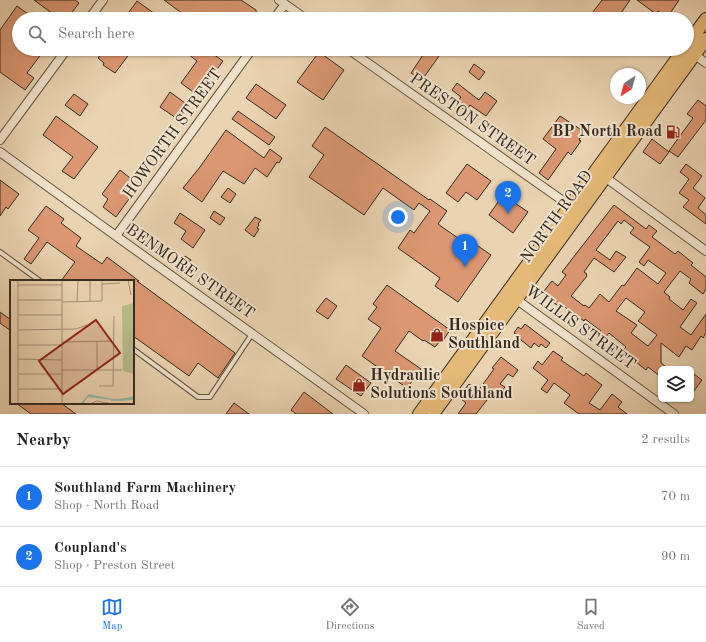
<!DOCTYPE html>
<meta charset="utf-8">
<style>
body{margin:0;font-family:"Old Standard TT",serif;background:#f2f2f2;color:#222}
.controls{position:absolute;right:12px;bottom:12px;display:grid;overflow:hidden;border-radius:6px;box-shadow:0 1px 3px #0004}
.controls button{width:36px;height:36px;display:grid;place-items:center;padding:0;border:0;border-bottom:1px solid #e0e0e0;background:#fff;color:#222;font:20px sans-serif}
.compass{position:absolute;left:610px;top:68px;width:36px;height:36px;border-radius:50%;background:#fff;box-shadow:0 1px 3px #0004;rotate:216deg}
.you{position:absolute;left:398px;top:217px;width:14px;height:14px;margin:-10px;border:3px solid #fff;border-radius:50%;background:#1a73e8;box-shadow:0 0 0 6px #1a73e833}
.badge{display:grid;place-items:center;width:26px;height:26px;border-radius:50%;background:#1a73e8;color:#fff;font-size:13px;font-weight:700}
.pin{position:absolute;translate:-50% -33px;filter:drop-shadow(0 1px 2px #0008)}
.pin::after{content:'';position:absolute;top:21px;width:14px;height:12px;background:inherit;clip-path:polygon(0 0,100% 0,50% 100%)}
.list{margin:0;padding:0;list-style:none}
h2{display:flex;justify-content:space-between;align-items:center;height:52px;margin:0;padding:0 16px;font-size:17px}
h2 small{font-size:13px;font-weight:400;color:#767676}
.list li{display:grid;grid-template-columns:26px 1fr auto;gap:12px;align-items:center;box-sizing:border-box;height:60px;padding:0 16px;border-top:1px solid #e0e0e0}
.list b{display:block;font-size:15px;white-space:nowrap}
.list p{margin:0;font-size:13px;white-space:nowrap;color:#767676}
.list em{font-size:13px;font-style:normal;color:#767676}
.icon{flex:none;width:22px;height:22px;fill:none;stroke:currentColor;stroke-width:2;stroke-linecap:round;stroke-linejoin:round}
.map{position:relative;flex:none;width:706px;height:414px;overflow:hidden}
.search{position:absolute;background:#fff;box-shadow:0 1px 3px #0004;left:12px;right:12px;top:12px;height:44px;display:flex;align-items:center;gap:10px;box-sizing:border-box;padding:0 14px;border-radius:22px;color:#767676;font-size:15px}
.sheet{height:172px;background:#fff}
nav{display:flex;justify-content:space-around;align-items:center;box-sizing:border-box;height:56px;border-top:1px solid #e0e0e0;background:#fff;font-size:11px;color:#767676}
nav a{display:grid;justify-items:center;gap:2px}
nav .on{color:#1a73e8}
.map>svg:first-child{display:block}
.building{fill:#da9771;stroke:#362b20;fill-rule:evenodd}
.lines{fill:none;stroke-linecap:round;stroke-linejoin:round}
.lane-casing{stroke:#635544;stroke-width:6}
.street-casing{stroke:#635544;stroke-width:10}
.primary-casing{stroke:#362b20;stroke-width:14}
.lane{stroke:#f1e2cc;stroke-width:4}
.street{stroke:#f1e2cc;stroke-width:8}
.primary{stroke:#e5ba78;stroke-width:12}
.labels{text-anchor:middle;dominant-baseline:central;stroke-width:4;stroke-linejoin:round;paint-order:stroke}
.street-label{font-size:16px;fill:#362b20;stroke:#f1e2cc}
.poi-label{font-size:16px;font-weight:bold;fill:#362b20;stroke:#f1e2cc;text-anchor:start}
.inset-river{fill:none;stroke:#98b8aa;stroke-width:2}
.inset-road{fill:none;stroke:#a29077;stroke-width:1}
.view{fill:#8f2418;fill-opacity:0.15;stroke:#8f2418;stroke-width:2}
.inset-edge{fill:none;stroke:#362b20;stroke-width:2}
</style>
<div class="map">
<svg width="706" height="414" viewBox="0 0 706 414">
<rect width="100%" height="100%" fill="#ead3b1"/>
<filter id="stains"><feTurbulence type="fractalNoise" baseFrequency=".005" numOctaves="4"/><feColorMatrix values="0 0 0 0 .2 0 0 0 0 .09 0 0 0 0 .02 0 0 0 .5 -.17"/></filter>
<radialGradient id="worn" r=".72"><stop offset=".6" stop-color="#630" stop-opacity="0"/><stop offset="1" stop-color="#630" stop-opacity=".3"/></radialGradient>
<path class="building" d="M34,0H75L79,3L67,19H60Z
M164,0H241L256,10L257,19H190Z
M602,0H630L617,19H594L590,16Z
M637,0H679L667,18L658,11L656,14Z
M137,1L162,19H138L129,12Z
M17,6L35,19H19V49H45L27,73L34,78L25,90L0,72V30Z
M105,49H133L115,73L103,65L104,63L98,58Z
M192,49H206L223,61L207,83L208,84L200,97L181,83L197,61L188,54Z
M427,49H444L422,80L411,73Z
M319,52L344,70L323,100L297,82Z
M474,64L485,72L479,80L469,72Z
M457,83L479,100L485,92L497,101L486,116L470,105L466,111L456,104L461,97L452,90Z
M256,84L286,105L276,119L246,98Z
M170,92L189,106L179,120L160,107Z
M74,94L88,104L80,116L65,105Z
M698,100L706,106V120L678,157L669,151L693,118L687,114Z
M238,111L275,137L269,145L232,119Z
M56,116L98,147L74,179L62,171L73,157L43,135Z
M560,116L580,129L581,136L579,140L581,141L571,155L568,152L548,180L539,173L556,149L543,139Z
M325,127L429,200L430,199L447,211L438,224L465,243L468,239L491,255L458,302L435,286L440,278L398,248L410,230L414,233L430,211L419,203L414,210L383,188L364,215L309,177L324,155L312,146Z
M226,130L264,158L270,149L282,158L279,163L277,162L267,177L255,168L244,184L223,171L202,202L183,188L200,167Z
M652,139L669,152L660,164L643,152Z
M467,164L491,181L477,200L466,192L458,202L446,193Z
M686,164L702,176L693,188L705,198L698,208L706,215V224L683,207L689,200L679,193L689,179L680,172Z
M120,170L139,185L116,217L103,207L108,199L102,194Z
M0,180L19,194L8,209L6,207L0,216Z
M228,188L236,194L230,203L221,197Z
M503,195L528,212L513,233L489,215Z
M614,205L646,229L649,225L657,231L652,237L675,254L678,251L693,263L691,265L706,277V289L703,294L689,283L691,279L680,271L664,292L670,297L669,299L683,310L691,299L697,303L680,327L691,335L706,314V333L703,338L701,336L692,350L686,346L679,357L661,343V363L669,369H661V377L648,367L646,370L636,362L638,360L624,349L626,347L609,333L605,338L599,333L601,331L585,319L584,321L559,303L557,305L549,299L551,296L544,291L552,281L558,286L566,275L562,272ZM624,220L634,228L630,233L650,247L639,262L644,266L648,260L666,273L658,284L637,268L624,286L622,285L609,302L600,294L589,308L585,305L584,306L571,296L587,276L586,275L587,274L584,272L594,258L614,272L626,257L616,251L610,260L596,250L618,221L621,224ZM626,298L645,312L638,321L657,335L648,346L631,333L637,325L616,311Z
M46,206L64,219L61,223L81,238L76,246L102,264L107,257L139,281H137L235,353L218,378L198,363L189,376L133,336V281H61L75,262L47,242L31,264L24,259L39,238L28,230Z
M214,211L225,218L220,225L210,218Z
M180,213L205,230L193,248L181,239L186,231L174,223Z
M255,217L261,220L258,224L259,225L257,228L259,229L254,237L245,230Z
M148,234L162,243L155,253L149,249L151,245L144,240Z
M185,256L191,260L182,273L176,269Z
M387,285L450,330L442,342L440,341L435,347L424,340L423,341L409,331L395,351L421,369L407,388L362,356L381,328L368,319L377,307L373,304Z
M326,298L337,306L328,319L316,311Z
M0,312L11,320V331L0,323Z
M525,324L550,343L546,348L541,344L539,347L534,343L531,348L520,339V338L514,333L518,327L521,329Z
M553,351L563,358L561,360L584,376L586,373L602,385L589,403L600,410L612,394L622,402L618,407L627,414H579L564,403L570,395L554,383L547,393L541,389L548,380L533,368L538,361L542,365Z
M501,357L518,370L513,377L508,374L500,384L505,387L501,392L498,390L493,396L491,395L476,414H458L466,403L459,397L469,384L478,391L494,369L492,368Z
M346,365L371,383L361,396L336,379Z
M691,372L702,380L691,395Z
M304,392L333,414H296L291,410Z
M16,403H61L76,414H31Z
M234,403L249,414H226Z"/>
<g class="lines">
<g class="lane-casing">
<path id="lane" d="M0,252L40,281
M133,349L198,397H210L252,334"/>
</g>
<g class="street-casing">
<path id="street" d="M279,0L306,19
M89,19L103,0
M274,19L285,4
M348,49L573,208
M691,52L706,63
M0,140L67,49
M0,152L116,236L364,414
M602,175L706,251
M116,236L252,49
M513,297L674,414"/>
</g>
<g class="primary-casing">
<path id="primary" d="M687,45L706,19
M419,414L684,49
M433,414L706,39"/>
</g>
<use href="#lane" class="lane"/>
<use href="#street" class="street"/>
<use href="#primary" class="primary"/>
</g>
<defs>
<g id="fuel-bare" transform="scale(1.08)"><path d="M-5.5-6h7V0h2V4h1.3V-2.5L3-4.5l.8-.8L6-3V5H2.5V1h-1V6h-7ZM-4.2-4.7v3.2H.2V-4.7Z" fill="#8f2418" stroke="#f1e2cc" stroke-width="2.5" paint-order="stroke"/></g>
<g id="shop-bare" transform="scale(1.08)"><path d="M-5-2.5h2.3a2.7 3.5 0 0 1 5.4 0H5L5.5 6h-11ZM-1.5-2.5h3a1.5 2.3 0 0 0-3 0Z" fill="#8f2418" stroke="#f1e2cc" stroke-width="2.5" paint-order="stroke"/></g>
</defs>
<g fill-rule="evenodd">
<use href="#fuel-bare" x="673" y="132"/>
<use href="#shop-bare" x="437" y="335"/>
<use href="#shop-bare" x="359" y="385"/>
</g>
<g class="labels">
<g class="street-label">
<text transform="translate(472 120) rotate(35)">PRESTON STREET</text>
<text transform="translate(173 134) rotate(-54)">HOWORTH STREET</text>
<text transform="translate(557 217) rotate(-54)">NORTH ROAD</text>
<text transform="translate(190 272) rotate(35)">BENMORE STREET</text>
<text transform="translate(580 328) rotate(36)">WILLIS STREET</text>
</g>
<g class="poi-label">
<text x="662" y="132" text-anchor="end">BP North Road</text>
<text x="448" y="326">Hospice<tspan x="448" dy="18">Southland</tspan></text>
<text x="370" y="376">Hydraulic<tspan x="370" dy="18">Solutions Southland</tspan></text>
</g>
</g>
<g transform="translate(10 280)">
<rect width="124" height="124" fill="#ead3b1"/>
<path d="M124,23V94L113,91L112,26Z" fill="#b7bc8b"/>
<path d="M79,114L108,120L124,116V119L111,121L78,117L73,124H70Z" fill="#98b8aa"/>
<path class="inset-river" d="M101,120L124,119"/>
<path class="inset-road" d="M118,0L121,15M80,1V22M92,4L110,3M8,5H52M8,20H52M52,22L92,21V0M67,22L68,0M8,35H52M8,50L66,49L77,45M51,62L102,61M8,65H52M8,79L52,80M51,90H112M87,90V61M8,94H52M89,106H103L104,36M8,109H52M8,124V0M52,124V0M80,124L87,121L103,124"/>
<path class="view" d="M86,40L110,73L53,114L29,81Z"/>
<rect width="124" height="124" class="inset-edge"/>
</g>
<rect width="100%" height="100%" filter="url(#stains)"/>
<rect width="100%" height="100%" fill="url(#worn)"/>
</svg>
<div class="controls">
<button><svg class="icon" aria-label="layers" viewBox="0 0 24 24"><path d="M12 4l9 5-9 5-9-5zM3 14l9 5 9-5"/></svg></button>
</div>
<svg class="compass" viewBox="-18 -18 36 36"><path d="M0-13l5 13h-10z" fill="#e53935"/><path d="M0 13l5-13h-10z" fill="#767676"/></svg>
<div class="you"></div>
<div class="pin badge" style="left:465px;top:267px">1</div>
<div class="pin badge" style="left:508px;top:214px">2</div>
<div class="search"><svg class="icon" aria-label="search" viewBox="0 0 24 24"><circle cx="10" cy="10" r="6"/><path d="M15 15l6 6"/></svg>Search here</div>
</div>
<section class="sheet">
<h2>Nearby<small>2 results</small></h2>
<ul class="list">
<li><span class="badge">1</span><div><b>Southland Farm Machinery</b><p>Shop · North Road</p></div><em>70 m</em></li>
<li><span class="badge">2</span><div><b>Coupland's</b><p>Shop · Preston Street</p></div><em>90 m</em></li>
</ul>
</section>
<nav>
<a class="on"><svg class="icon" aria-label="map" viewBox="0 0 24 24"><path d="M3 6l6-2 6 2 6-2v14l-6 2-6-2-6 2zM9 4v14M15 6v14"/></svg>Map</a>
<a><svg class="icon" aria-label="directions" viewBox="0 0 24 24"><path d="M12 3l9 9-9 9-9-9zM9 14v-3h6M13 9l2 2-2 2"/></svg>Directions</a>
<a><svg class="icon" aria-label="saved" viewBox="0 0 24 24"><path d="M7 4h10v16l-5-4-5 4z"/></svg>Saved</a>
</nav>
